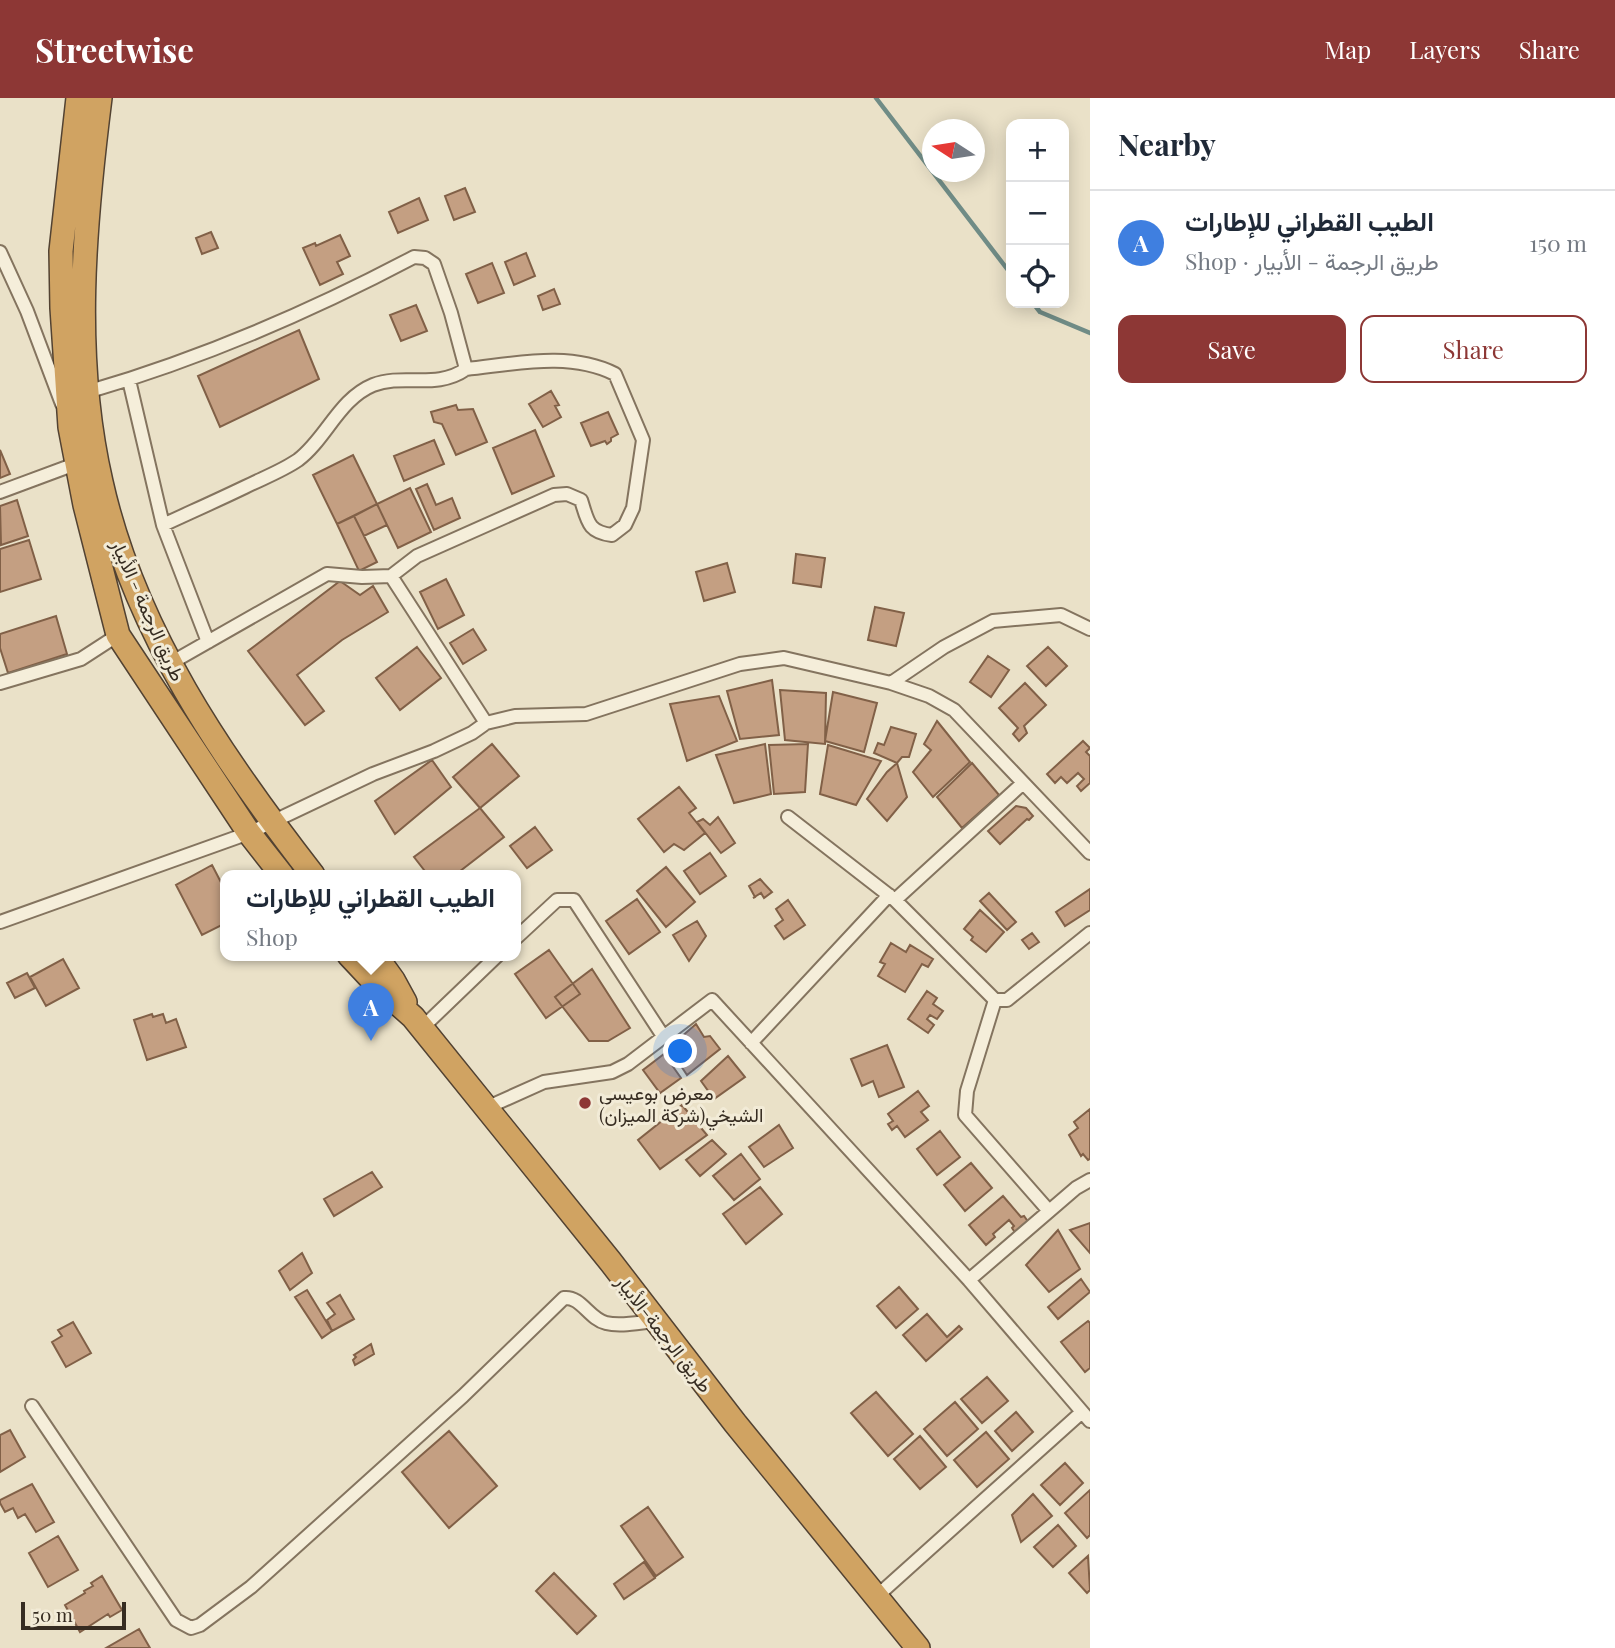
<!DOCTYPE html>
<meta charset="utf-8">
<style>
body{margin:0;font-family:"Playfair Display",Vazirmatn,serif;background:#f2f2f3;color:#1f2937}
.controls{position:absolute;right:21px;top:21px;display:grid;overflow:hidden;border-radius:14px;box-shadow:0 4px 18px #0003}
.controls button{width:63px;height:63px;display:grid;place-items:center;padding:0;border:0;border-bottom:2px solid #e0e1e3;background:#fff;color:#1f2937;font:35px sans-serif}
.compass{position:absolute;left:922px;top:21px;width:63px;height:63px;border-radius:50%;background:#fff;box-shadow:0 4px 18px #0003;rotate:282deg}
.scale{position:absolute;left:21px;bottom:18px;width:105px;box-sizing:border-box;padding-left:7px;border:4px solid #362c21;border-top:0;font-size:19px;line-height:24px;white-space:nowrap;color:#362c21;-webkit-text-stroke:5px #f2ebd7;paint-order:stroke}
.you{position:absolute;left:681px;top:954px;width:24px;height:24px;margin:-18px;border:5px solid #fff;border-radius:50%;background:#1a73e8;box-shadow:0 0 0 10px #1a73e833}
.badge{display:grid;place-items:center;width:46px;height:46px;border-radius:50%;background:#8d3735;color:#fff;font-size:23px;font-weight:700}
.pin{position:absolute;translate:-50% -58px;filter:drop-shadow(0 2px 4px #0008)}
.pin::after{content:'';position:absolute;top:37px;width:24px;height:21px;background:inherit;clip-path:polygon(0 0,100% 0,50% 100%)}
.popup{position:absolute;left:220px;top:772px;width:301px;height:91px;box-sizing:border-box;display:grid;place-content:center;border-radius:14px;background:#fff;filter:drop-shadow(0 2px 5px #0005);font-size:23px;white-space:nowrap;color:#747a83}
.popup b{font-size:26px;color:#1f2937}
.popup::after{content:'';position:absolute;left:50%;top:100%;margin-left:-14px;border:14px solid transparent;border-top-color:#fff}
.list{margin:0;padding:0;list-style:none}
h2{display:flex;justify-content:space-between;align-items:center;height:91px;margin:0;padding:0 28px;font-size:30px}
h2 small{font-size:23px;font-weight:400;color:#747a83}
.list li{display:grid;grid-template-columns:46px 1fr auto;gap:21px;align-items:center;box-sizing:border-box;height:105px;padding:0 28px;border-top:2px solid #e0e1e3}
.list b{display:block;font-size:26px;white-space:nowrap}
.list p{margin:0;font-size:23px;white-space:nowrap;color:#747a83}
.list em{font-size:23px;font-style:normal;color:#747a83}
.actions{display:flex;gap:14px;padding:21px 28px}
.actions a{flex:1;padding:16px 0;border:2px solid #8d3735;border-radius:14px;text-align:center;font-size:24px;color:#8d3735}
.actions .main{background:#8d3735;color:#fff}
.icon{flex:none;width:38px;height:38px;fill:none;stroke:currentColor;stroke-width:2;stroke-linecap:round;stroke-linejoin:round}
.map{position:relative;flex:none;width:1090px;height:1550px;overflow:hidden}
header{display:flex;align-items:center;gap:42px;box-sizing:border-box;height:98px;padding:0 35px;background:#8d3735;color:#fff}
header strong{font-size:33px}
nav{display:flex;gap:38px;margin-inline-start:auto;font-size:24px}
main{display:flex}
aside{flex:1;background:#fff}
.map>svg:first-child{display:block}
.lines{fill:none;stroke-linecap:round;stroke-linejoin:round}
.stream{stroke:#708c86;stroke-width:4.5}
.building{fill:#c49f82;stroke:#816047;stroke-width:2}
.street-casing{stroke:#84745f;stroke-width:16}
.highway-casing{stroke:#524232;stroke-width:26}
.street{stroke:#f5eeda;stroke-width:12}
.highway{stroke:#d0a362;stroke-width:23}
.poi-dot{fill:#8d3735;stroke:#f2ebd7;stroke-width:2.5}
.labels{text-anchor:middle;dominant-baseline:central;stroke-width:6;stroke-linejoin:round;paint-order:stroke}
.street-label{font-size:19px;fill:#362c21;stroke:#f2ebd7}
.poi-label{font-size:19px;fill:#362c21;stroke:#f2ebd7;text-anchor:start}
</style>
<header>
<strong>Streetwise</strong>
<nav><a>Map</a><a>Layers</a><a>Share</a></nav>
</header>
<main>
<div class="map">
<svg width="1090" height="1550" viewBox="0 0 1090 1550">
<rect width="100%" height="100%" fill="#eae1c8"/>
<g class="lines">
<path class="stream" d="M876,0L1011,176
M1033,205L1040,214L1090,235"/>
</g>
<path class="building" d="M465,90L475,114L454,122L445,98Z
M419,100L428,122L398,135L389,114Z
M211,134L218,150L202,156L196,140Z
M340,137L350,158L337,164L343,176L320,187L303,150L315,145L316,148Z
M526,155L535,178L514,187L505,164Z
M492,165L504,195L478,205L466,176Z
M554,191L560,206L543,212L538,198Z
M416,207L427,233L401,243L390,217Z
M299,232L319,281L220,329L198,278Z
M551,293L559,307L555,308L561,319L543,329L529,306Z
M456,307L458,312L473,311L487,344L456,357L442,326L434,324L431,314Z
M608,314L618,336L611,340V343L607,346L605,343L591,348L581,325Z
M535,332L554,378L512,396L493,350Z
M434,342L444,366L404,383L394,358Z
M0,352L10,376L0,380Z
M353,357L377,406L337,426L313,377Z
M427,386L436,407L452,400L460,420L434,432L416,391Z
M410,390L431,434L398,450L377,406Z
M17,402L28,438L1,447L0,408Z
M377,406L387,427L364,438L354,418Z
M354,418L377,464L359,473L337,426Z
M29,442L41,481L0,494V451Z
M796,456L825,460L821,489L793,485Z
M727,465L735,494L704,503L696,474Z
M446,481L464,517L438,531L420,494Z
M340,483L360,497L373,488L388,514L342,542L297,577L324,613L305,627L248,553Z
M875,509L904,515L896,548L868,542Z
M56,518L67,556L8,575L0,550V536Z
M473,531L486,552L463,566L450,545Z
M417,549L441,580L400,612L376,580Z
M1048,549L1067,568L1046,588L1027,568Z
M988,558L1009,572L991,599L970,584Z
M772,582L779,637L740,641L727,593Z
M1025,585L1046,607L1024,628L1027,635L1019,643L1013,636L1018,630L999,610Z
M780,592L826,595L825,646L785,642Z
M833,594L877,605L864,654L825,643Z
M719,598L737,643L687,663L670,606Z
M937,623L970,664L933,699L913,674L931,652L924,646Z
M891,629L916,636L909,659H902L897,665L874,655L878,645L884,647Z
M1083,643L1090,650L1086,654L1090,658V685L1081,693L1077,688L1084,681L1078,675L1067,685L1061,679L1055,685L1047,676Z
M492,646L519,678L480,710L453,679Z
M765,646L771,696L734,705L716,657Z
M808,646L805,694L774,696L769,647Z
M828,647L881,663L856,707L820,696Z
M432,662L451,689L395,736L375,703Z
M897,665L907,699L887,723L867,701L887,674Z
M972,665L999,697L962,730L937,699Z
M679,689L696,710L689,715L705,735L684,752L674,746L664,754L638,721Z
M1016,708L1026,710L1033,718L1029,722L1027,721L1000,746L988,733Z
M480,710L504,739L455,777H428L414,759Z
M718,719L735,745L721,755L697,724L703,721L710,727Z
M535,729L552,752L527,770L510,748Z
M710,755L726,778L700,796L684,773Z
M212,767L226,794V825L202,837L176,787Z
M666,769L695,804L666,829L637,793Z
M760,781L772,794L764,800L761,795L753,800L755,799L749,788Z
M1090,791V812L1065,828L1056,814Z
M989,795L1016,824L1007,832L980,803Z
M637,801L660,834L629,856L606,823Z
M788,802L805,827L784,841L775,828L783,822L776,811Z
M980,812L1004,834L986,854L971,842L973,839L964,831Z
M697,823L706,838L689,863L673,837Z
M1032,835L1039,844L1029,851L1022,842Z
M891,845L906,854L910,847L933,861L928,869L922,866L905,894L878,878L885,866L880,864Z
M549,852L580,896L546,920L515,876Z
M63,861L79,890L46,908L30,879Z
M592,871L630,930L608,943H589L555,899Z
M27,875L35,890L15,900L7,885Z
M927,893L937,900L933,906L943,913L937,921L930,917L927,921L934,927L928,935L908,921Z
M152,916L153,919L163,916L166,925L176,921L186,949L147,962L134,922Z
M696,926L704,939L710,938L720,951L687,977L677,962L687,952L680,940Z
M887,947L904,989L879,999L873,983L862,988L851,961Z
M664,956L681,980L660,995L643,972Z
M728,958L745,979L714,1001L701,983Z
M918,993L929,1008L921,1014L928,1022L905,1039L897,1028L892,1032L888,1026L893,1023L888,1016Z
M682,1007L707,1037L660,1071L638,1042Z
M1090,1011V1061L1088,1062L1083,1056L1081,1058L1069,1037L1078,1030L1074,1024Z
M779,1027L793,1050L764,1069L749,1049Z
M940,1033L960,1059L937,1077L917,1051Z
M712,1042L726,1056L700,1078L686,1062Z
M741,1056L760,1081L734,1102L713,1078Z
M971,1065L992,1090L965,1113L944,1087Z
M372,1074L382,1089L334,1118L324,1101Z
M760,1089L782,1116L746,1146L723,1116Z
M1003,1098L1021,1119L1024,1118L1029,1125L1016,1136L1012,1130L1014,1128L1009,1122L993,1136L995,1139L986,1147L969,1127Z
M1090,1125V1155L1070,1132Z
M1058,1132L1080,1171L1049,1194L1026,1167Z
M302,1155L312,1175L290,1192L279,1173Z
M1081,1181L1090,1194L1058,1221L1048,1209Z
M899,1189L918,1211L896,1230L877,1208Z
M307,1192L332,1233L322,1240L295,1199Z
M340,1197L354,1221L332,1233L327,1222L335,1216L327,1205Z
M927,1216L947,1239L959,1228L962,1231L926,1263L903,1237Z
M1088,1223L1090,1225V1270L1085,1274L1061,1244Z
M73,1224L91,1255L66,1269L52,1244L62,1238L58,1232Z
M371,1246L374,1256L355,1267L353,1262L356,1259L354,1257Z
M987,1279L1008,1303L982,1325L961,1301Z
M876,1294L913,1336L888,1358L851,1315Z
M955,1304L978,1331L947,1358L924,1331Z
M1016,1314L1033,1334L1012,1353L995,1333Z
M10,1332L25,1359L0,1374V1337Z
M449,1333L497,1388L449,1430L402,1374Z
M986,1334L1009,1361L977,1389L954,1362Z
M920,1338L946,1369L920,1391L894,1361Z
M1065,1365L1083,1385L1060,1407L1041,1387Z
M32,1386L54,1424L36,1434L25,1416L18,1420L13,1410L5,1414L0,1405V1402Z
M1090,1392V1437L1087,1440L1065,1415Z
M1033,1396L1052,1418L1021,1444L1012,1417Z
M648,1409L683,1459L656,1478L621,1428Z
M1058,1427L1076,1448L1053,1469L1034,1449Z
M58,1438L78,1472L48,1489L29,1455Z
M1088,1458L1090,1492L1087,1495L1069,1475Z
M644,1464L655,1480L624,1501L614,1486Z
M554,1475L596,1518L577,1536L536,1493Z
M102,1478L122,1512L110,1519L108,1516L80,1534L65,1507L85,1495L84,1493L93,1488L91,1485Z
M139,1531L150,1550H106Z"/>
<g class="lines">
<g class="street-casing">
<path id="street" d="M0,154L27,213L62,306
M129,282L163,427L208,544
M87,294C200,261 310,214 414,159L425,160L434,166L451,215L466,271C436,292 404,275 373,287C339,301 326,341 298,362C282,373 263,380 245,389C218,402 191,414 163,427
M0,394L78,365
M391,478L417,458L554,397L567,396L581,402C588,424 588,434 612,437L625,427L633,410L643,342L615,276C569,253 515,266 466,271
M169,566L327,476L362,479L391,478L486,625
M0,585L81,561L118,537
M891,585L944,549L993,523L1061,517L1090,531
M788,719L895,802L995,902H1007L1090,835
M895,802L1023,685
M0,824L249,735L373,676L434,653L472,635L486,625L515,618L586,616L740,566L784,560L891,585L929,598L954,612L1090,755
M516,840L557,802H574L663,938
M995,902L967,993L965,1017L1049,1113
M422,930L498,857
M751,945L889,797
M486,1010L544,984L612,974L628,966L712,902L969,1182L1090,1323
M969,1182L1076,1090L1090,1082
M32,1308L176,1522L191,1530L200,1527L251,1489L463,1298L564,1200C581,1198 589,1221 606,1225C621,1229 641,1224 656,1223
M876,1499L1082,1314"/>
</g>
<g class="highway-casing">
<path id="highway" d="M78,0L61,153L62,210L70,329L85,407L118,537L249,735L282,777
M100,0C84,127 72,258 101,384C134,532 222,660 313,777
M349,857L378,888L413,919L610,1163L735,1325L918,1550
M375,857L393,882L405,904"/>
</g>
<use href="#street" class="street"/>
<use href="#highway" class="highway"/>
</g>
<circle class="poi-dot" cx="585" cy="1005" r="7"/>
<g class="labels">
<g class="street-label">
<text transform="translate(149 512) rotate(66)">طريق الرجمة - الأبيار</text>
<text transform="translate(665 1235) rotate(52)">طريق الرجمة-الأبيار</text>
</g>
<g class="poi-label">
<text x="599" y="994">معرض بوعيسى<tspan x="599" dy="22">الشيخي(شركة الميزان)</tspan></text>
</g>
</g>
</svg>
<div class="controls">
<button>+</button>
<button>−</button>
<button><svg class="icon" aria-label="locate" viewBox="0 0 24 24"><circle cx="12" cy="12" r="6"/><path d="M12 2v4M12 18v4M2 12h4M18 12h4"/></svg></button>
</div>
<svg class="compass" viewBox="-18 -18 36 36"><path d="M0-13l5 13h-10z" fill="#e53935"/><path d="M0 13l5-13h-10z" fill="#747a83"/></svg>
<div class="scale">50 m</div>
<div class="you"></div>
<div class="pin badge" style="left:371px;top:943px;background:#3f7fe0">A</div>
<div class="popup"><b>الطيب القطراني للإطارات</b>Shop</div>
</div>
<aside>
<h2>Nearby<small></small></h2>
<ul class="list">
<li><span class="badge" style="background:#3f7fe0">A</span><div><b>الطيب القطراني للإطارات</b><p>Shop · طريق الرجمة - الأبيار</p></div><em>150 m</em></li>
</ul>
<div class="actions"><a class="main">Save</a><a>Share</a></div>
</aside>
</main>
